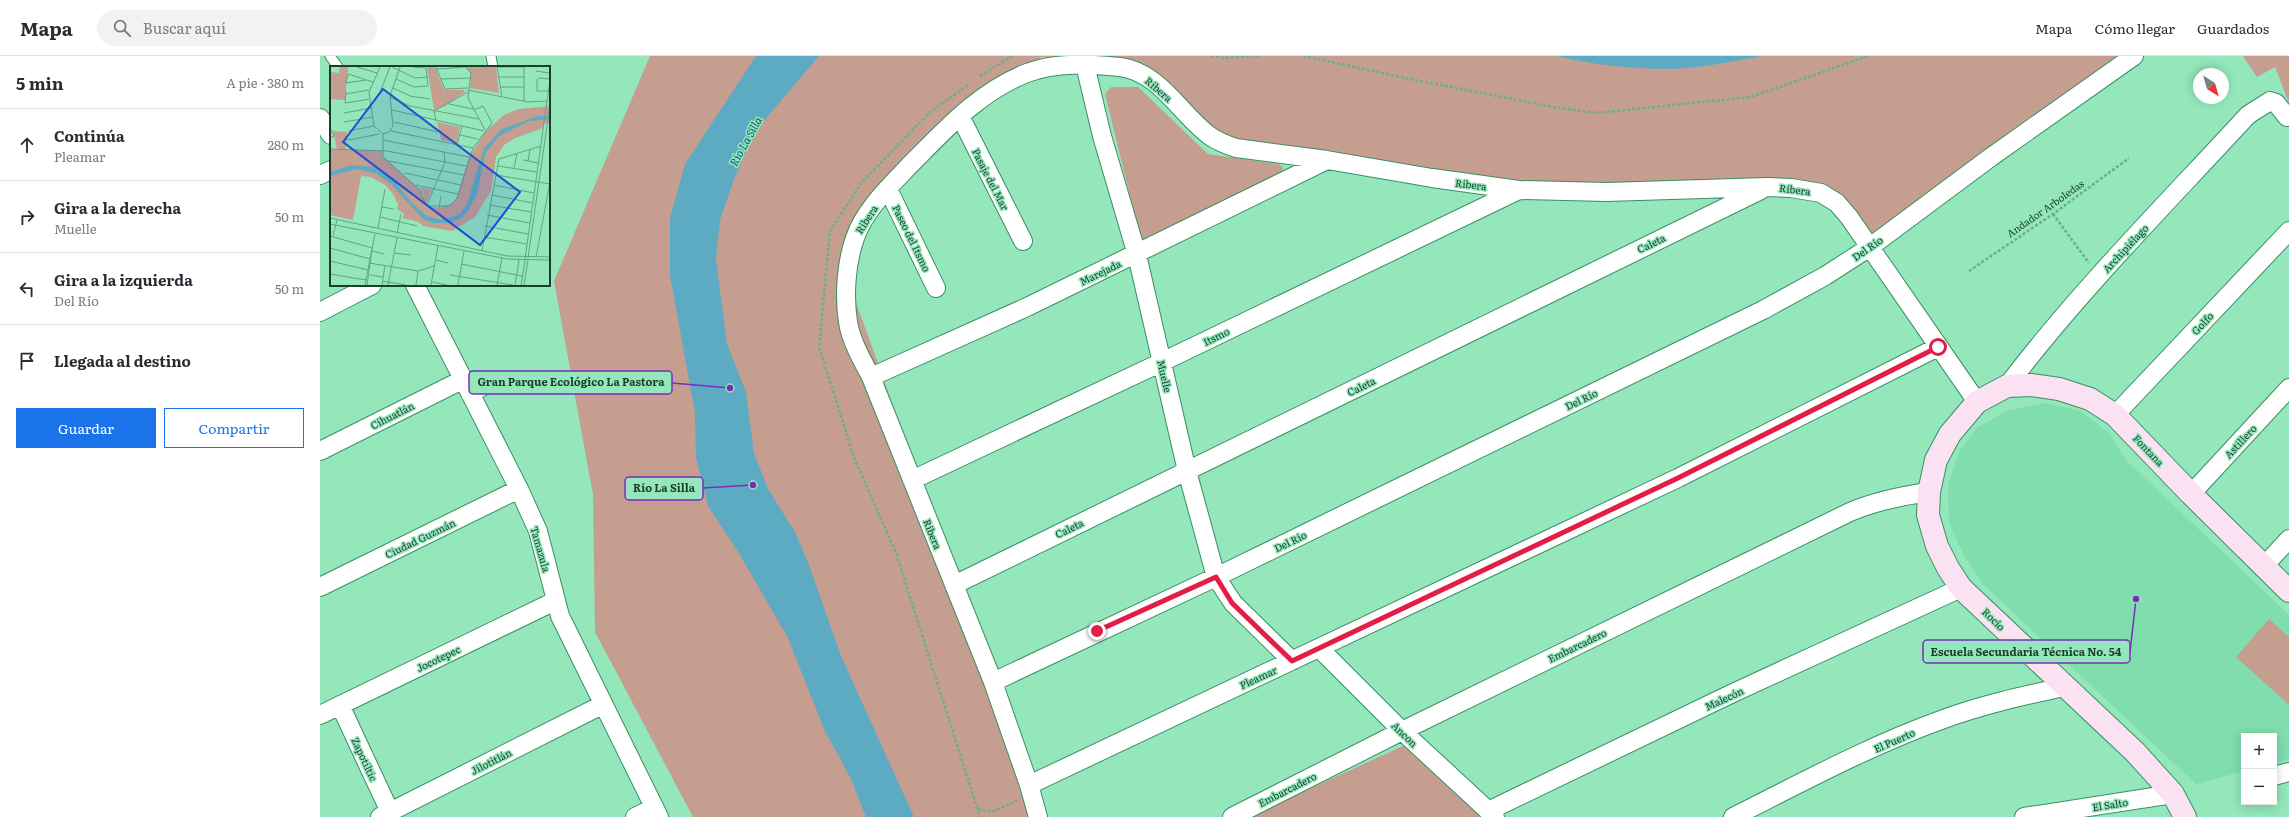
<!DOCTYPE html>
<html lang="es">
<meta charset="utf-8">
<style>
body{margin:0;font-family:Literata,serif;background:#f2f2f3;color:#2b2b33}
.controls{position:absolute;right:12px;bottom:12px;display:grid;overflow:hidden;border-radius:0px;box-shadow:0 2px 10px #0003}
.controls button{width:36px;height:36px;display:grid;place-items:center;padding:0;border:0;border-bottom:1px solid #e1e1e2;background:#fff;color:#2b2b33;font:20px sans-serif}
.compass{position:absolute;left:1873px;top:12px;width:36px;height:36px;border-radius:50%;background:#fff;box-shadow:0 2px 10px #0003;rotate:143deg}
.stop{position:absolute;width:12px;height:12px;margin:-9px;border:3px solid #e11d48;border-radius:50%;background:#fff}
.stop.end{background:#e11d48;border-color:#fff;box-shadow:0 1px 4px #0008}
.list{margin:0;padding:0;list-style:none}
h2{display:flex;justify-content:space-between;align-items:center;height:52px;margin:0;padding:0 16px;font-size:17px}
h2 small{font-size:13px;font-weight:400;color:#7c7c81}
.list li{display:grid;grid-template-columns:26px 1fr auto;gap:12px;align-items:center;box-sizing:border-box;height:72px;padding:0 16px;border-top:1px solid #e1e1e2}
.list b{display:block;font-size:15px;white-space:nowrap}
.list p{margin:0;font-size:13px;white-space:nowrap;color:#7c7c81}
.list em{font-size:13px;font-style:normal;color:#7c7c81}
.actions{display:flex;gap:8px;padding:12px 16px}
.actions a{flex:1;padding:9px 0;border:1px solid #1a73e8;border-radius:0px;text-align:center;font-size:14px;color:#1a73e8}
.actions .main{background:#1a73e8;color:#fff}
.icon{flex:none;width:22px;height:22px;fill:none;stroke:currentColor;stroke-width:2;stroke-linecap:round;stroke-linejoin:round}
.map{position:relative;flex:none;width:1969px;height:761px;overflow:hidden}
header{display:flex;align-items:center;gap:24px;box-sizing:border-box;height:56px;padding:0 20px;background:#fff;border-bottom:1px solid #e1e1e2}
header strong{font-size:19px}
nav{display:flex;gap:22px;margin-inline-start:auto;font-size:14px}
.search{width:280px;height:36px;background:#f2f2f3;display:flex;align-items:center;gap:10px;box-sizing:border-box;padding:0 14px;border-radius:22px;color:#7c7c81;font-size:15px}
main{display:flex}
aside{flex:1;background:#fff}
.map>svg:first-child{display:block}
.built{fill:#80ddad}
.green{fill:#c69e90}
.water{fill:#5dabc2}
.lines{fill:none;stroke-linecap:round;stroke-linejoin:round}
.lane-casing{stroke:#398e66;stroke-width:11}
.street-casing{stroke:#398e66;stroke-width:20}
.secondary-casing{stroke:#398e66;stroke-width:24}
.path{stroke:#6baf8c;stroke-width:2.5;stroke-dasharray:3 2;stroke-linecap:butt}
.lane{stroke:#fff;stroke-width:9}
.street{stroke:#fff;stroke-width:18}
.secondary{stroke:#fbe2f2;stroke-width:22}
.route{stroke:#e11d48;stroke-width:5}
.labels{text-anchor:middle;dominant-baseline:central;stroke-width:3;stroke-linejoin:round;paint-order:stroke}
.street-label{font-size:10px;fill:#1b3e2d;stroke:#93e7bb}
.water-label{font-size:11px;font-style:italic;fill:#0e5163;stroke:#93e7bb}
.inset-road{fill:none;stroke:#63a382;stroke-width:1}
.view{fill:#1d4ed8;fill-opacity:0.15;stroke:#1d4ed8;stroke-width:2}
.inset-edge{fill:none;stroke:#1b3e2d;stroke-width:2}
.leader{fill:none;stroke:#7b2cbf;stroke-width:1.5}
.callout-dot{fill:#7b2cbf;stroke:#93e7bb;stroke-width:1.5}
.callout{fill:#93e7bb;stroke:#7b2cbf;stroke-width:1.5}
.callout-label{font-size:11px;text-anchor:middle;font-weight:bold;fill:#1b3e2d}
</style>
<header>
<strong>Mapa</strong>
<div class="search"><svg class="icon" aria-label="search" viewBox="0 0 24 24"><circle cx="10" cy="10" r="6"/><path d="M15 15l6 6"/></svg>Buscar aquí</div>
<nav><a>Mapa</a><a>Cómo llegar</a><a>Guardados</a></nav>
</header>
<main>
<aside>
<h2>5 min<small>A pie · 380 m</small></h2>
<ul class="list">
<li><svg class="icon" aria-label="ahead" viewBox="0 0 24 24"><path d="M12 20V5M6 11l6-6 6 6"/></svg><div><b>Continúa</b><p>Pleamar</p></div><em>280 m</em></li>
<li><svg class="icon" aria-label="right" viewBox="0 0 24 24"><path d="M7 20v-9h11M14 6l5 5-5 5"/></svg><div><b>Gira a la derecha</b><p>Muelle</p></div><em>50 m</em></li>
<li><svg class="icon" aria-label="left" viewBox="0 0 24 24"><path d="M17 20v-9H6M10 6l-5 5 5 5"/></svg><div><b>Gira a la izquierda</b><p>Del Río</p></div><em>50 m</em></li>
<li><svg class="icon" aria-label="arrive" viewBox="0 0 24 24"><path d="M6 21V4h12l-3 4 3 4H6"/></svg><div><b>Llegada al destino</b></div></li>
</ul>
<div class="actions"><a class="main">Guardar</a><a>Compartir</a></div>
</aside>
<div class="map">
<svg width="1969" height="761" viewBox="0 0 1969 761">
<rect width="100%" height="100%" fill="#93e7bb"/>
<path class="built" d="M1725,347L1760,355L1790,378L1805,403L1969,559V703L1954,707V680H1924V715L1876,728L1663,528L1644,499L1629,467L1628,429L1639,396L1658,371L1687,355Z"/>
<path class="green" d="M330,0H1814L1550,191L1501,137L1287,136L916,92L829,22L746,2L721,1L640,60L543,165L528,224L709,729L711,761H373L275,576L273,439L234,225Z
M1923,0H1969V47L1955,11L1937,21Z
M791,31H818L888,98L958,108L963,111L962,117L830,186L820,181L785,38Z
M1949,563L1969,581V649L1916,601Z
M1085,689L1162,761H928Z"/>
<path class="water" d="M436,0H499L443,66L427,93L413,126L400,164L396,204L407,288L426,336L434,397L448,433L475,476L489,509L521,600L594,761H546L531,723L504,673L468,582L420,499L388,450L376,402L375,357L350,220V162L365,108Z
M1236,0H1441C1410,6 1377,13 1346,13C1309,13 1271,8 1236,0Z"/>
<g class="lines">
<g class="lane-casing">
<path id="lane" d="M10,0L18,11
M171,0L173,11
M153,341L167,333L200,321"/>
</g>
<g class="street-casing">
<path id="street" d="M765,9L782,80L817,199L867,415L896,521L913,547L972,605
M640,60L703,185
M0,62L11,79
M0,119L11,114
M568,133L616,232
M95,229L199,433L218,475L240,560L339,761
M0,256L52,229
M551,321L707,251L1007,104
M1687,330C1760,234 1846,148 1928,59L1950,45L1956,47L1967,61
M1795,359L1969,175
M0,395L144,323
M592,424L842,306L1199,134
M1871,438L1969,332
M1943,511L1969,483
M634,529L1441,134
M0,531L199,433
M999,592L1082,675L1175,761
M673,626L896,521L1443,254L1505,220L1550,191L1671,101L1814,0
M20,649L70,756
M0,659L235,545
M1954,720L1969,716
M709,729L1358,422L1618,291
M1168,755L1413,637L1641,532
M60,761L282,649
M315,761L334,752
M718,761L709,729L673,626L551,321C542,304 531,285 528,266C524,240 526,207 535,182C544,155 568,132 587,112C623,76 658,36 707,17C736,6 770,8 800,11C840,16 860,58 890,80C898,86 907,89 916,92L1007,104L1112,122L1199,134L1287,136L1447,131L1471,132L1501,137L1517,147L1529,161L1657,346
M912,761L1082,675L1530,456C1556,445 1580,440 1609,436
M1413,761C1481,727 1549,690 1621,664C1661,649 1702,640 1744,631
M1704,761L1853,738"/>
</g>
<g class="secondary-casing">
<path id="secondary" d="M1865,761L1853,738L1815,696L1641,532L1628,512L1617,490L1608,459L1609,436L1616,404L1630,378L1657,346L1687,330L1711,329L1739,333L1770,343L1795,359L1871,438L1969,535"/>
</g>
<path class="path" d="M891,0L903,2L940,0
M983,0L1095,24L1233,51L1276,57L1431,41L1548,0
M660,20L692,0
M648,29L610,56L542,126L510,175L499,291L535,404L576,497L660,761
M1733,158L1769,207
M1649,215L1733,158L1809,102
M658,753L672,756L697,745"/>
<use href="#lane" class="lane"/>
<use href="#street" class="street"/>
<use href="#secondary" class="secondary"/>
</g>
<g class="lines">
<path class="route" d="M777,575L896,521L912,547L972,605L1358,422L1618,291"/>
</g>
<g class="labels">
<g class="street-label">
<text transform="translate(839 33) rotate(41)">Ribera</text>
<text transform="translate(671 123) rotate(63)">Pasaje del Mar</text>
<text transform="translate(1151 128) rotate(7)">Ribera</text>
<text transform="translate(1475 133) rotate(7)">Ribera</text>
<text transform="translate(1725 152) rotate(-35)">Andador Arboledas</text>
<text transform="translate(546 163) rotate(-57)">Ribera</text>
<text transform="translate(592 182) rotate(64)">Paseo del Itsmo</text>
<text transform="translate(1331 187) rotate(-26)">Caleta</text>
<text transform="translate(1547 192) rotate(-35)">Del Río</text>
<text transform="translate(1805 192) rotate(-47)">Archipiélago</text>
<text transform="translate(780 216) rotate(-26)">Marejada</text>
<text transform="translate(1882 267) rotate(-47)">Golfo</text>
<text transform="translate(896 280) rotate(-26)">Itsmo</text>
<text transform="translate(845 320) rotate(77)">Muelle</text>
<text transform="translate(1041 330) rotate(-26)">Caleta</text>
<text transform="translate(1261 343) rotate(-26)">Del Río</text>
<text transform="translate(72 359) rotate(-27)">Cihuatlán</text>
<text transform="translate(1920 385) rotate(-47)">Astillero</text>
<text transform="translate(1829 394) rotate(46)">Fontana</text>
<text transform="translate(749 472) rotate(-26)">Caleta</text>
<text transform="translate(613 478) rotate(68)">Ribera</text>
<text transform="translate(100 482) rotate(-26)">Ciudad Guzmán</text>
<text transform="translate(970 485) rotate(-26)">Del Río</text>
<text transform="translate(221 493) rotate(74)">Tamazula</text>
<text transform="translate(1674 563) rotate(44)">Rocío</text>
<text transform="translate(1257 589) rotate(-26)">Embarcadero</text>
<text transform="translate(118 602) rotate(-26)">Jocotepec</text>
<text transform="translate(938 621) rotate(-25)">Pleamar</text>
<text transform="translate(1404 642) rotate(-25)">Malecón</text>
<text transform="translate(1085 678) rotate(44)">Ancon</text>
<text transform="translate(1574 684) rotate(-24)">El Puerto</text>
<text transform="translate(45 703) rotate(65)">Zapotiltic</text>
<text transform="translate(171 705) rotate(-27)">Jilotitlán</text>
<text transform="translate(967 733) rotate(-27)">Embarcadero</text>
<text transform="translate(1790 748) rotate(-9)">El Salto</text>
</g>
<g class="water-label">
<text transform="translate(425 85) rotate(-61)">Río La Silla</text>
</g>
</g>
<g transform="translate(10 10)">
<rect width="220" height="220" fill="#93e7bb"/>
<path d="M10,1H18L15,34L0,33L1,6L9,7ZM97,1H105L114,24H134L135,26L115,40L104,44ZM136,1H166L169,27L140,22L141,8ZM220,40V58L215,57L211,63L185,72L174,79L166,91L161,125L145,151L122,165L93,160L89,156L72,152L74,148L67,143L68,138L63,128L55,119L41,111L31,110L23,154L0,149V83H7L3,65L17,66L16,83L52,85V89L91,125L98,140L109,142L125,136L139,91L155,66L174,49L188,43ZM107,56L130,61L127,77L111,74ZM89,121L102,124L97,136L95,134L93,126Z" fill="#c69e90"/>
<path d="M208,50H220V53L199,55L169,70L155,88L147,128L137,146L130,153L118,157H102L93,153L61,118L47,108L27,103L0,110V106L22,99L43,101L63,113L81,136L97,150L111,154L123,151L131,147L137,138L154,82L172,63Z" fill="#5dabc2"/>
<path class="inset-road" d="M27,1L47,7M50,1L39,26L44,60L53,68M62,1L85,12L98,11M106,1L115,23L138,22M135,1L141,7L138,32L155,64M167,1L172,30M167,1H194M107,3L136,1M206,5L220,7M168,11H194M66,13L84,21L98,20L96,2L83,1M111,13L141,12M36,14L16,17L18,8L43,16M170,21H194M63,22L80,30L100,33M138,24L198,36L217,35M219,25H207V14L209,12L220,13M50,26L60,1M16,28L39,24M60,31L80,40L149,53M194,35V1M15,37L40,33M15,37L16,25M119,38L143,43M62,44L154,65M14,47L41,42M106,55L104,45L138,26M14,56L43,51M64,56L108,66M0,62L4,70L0,72M18,65L44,60M61,65L143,82M53,68V91L91,125L94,135L99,140H119L127,133L143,82L162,57L153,40L144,44M53,68L59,66L63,60L60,30L70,1M130,69L148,73M16,72L19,74L49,68M53,74L139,91M127,79L132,60M0,83L57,85L136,100M193,94L208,97M58,95L134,109M198,95L200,83M168,100L207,106M184,102L187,87M75,107L131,119M166,109L220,118M86,119L128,128M164,119L204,127M162,129L203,137M97,139L115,96L114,86M159,139L201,146M52,141L64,143M109,142L111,130M157,149L200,157M50,151L87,160M0,152L177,190L220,191M0,158L177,193L220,194M155,160L198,168M48,162L55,123M67,167L71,148M0,170L42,182M3,170L7,154M154,171L197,178M0,182L40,193M42,185L54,188M152,185L169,93L211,80M64,187L81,189M206,191L220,116M198,192L220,39M195,193L220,14M106,194L118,197M0,195L38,204M39,197L88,205L104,200M131,198L192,210M0,208L36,214M40,209L53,211M120,209L183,219M52,215L76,219M102,216L117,219M35,219L45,168M37,219L42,183M52,219L55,199M58,219L67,172M86,219L88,205M101,219L108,180M128,219L134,185M167,219L172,192M185,219L189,194M191,219L195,194M194,219L198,194"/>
<path class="view" d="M53,23L190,126L150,179L13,76Z"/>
<rect width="220" height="220" class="inset-edge"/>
</g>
<path class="leader" d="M410 332L352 327M433 429L383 432M1816 543L1810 596"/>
<g class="callout-dot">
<circle cx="410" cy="332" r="4"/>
<circle cx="433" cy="429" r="4"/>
<circle cx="1816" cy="543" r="4"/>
</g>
<g class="callout">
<rect x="149" y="315" width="203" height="23" rx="4"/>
<rect x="305" y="421" width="78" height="23" rx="4"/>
<rect x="1603" y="584" width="207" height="23" rx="4"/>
</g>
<g class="callout-label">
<text x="251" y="330">Gran Parque Ecológico La Pastora</text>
<text x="344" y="436">Río La Silla</text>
<text x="1706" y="600">Escuela Secundaria Técnica No. 54</text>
</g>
</svg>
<div class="controls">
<button>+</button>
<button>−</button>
</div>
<svg class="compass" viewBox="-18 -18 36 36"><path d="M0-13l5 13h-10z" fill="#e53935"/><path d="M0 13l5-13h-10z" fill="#7c7c81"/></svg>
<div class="stop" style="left:1618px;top:291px"></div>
<div class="stop end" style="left:777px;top:575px"></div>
</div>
</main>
